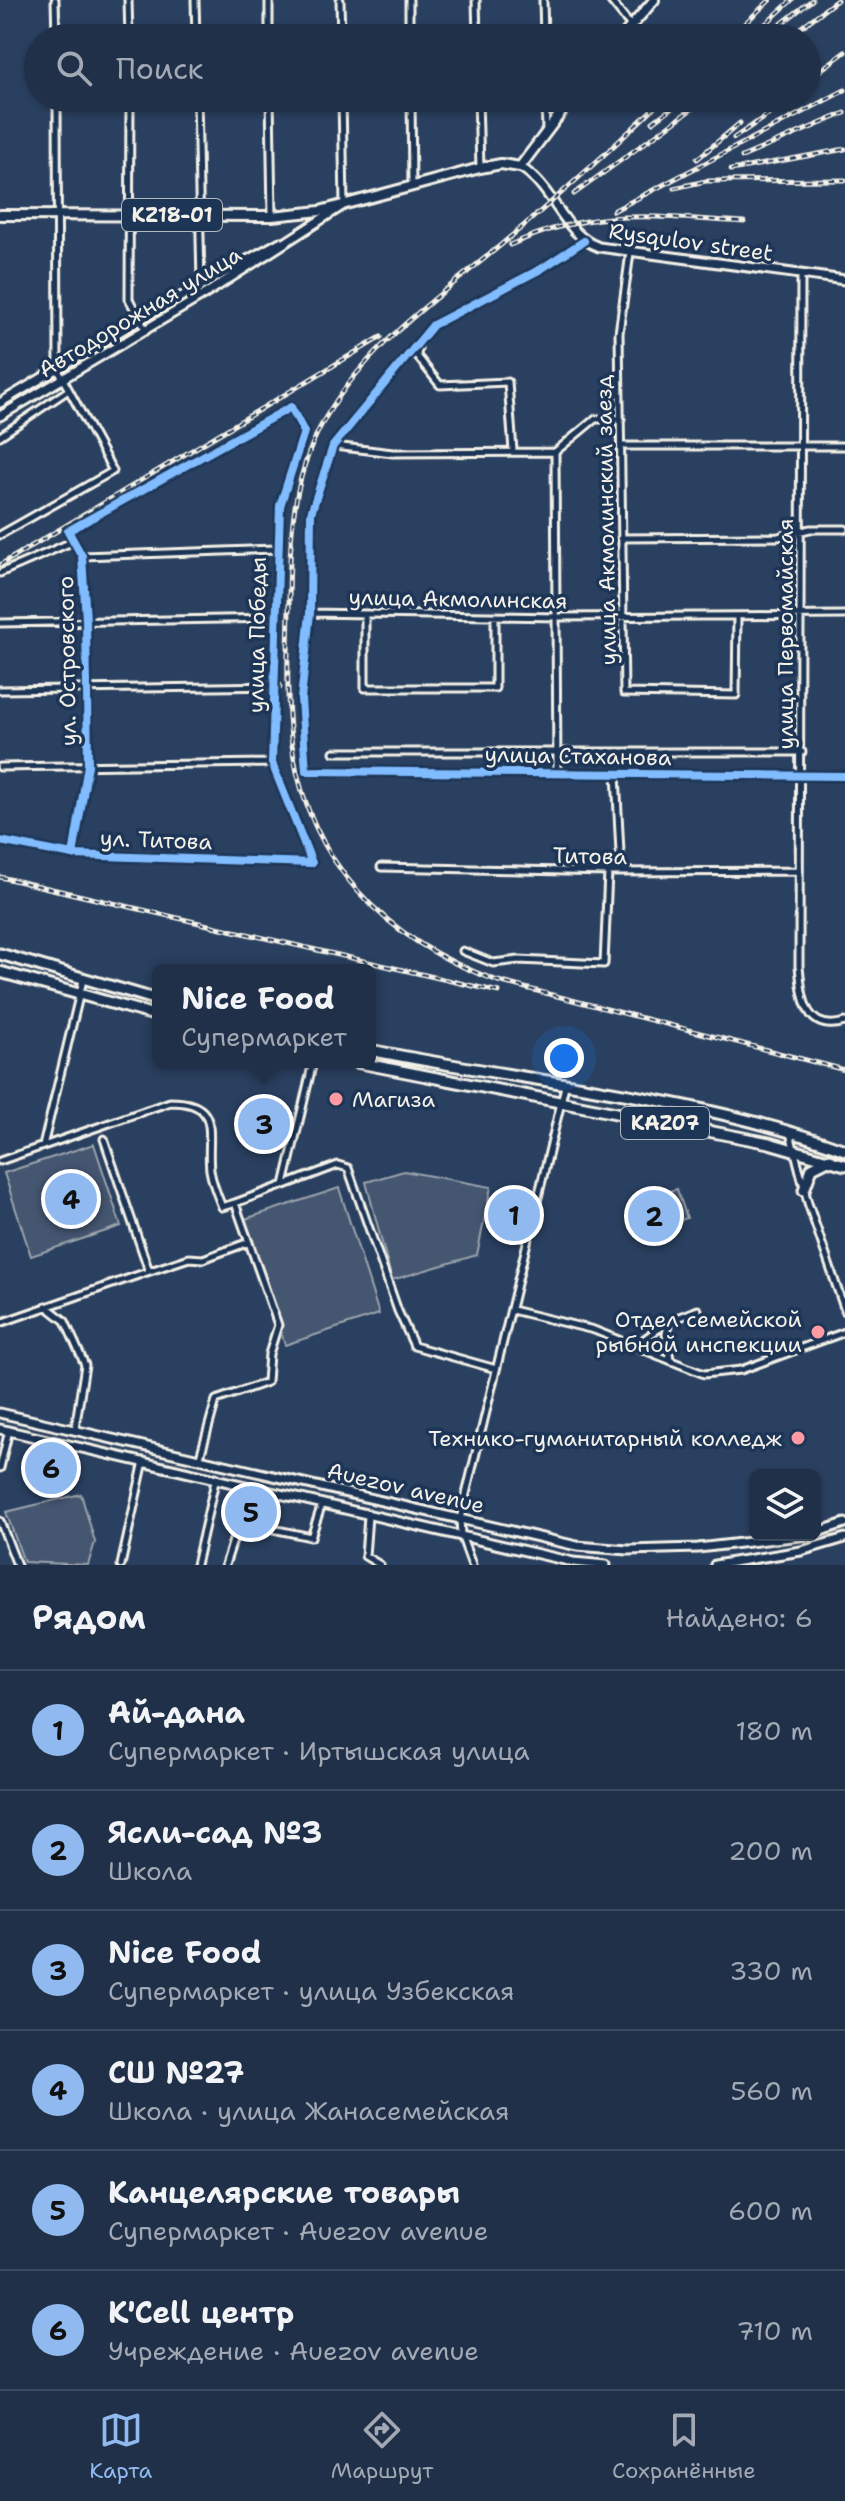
<!DOCTYPE html>
<html lang="ru">
<meta charset="utf-8">
<style>
body{margin:0;font-family:"Shantell Sans",sans-serif;background:#2d3c52;color:#f1f3f6}
.controls{position:absolute;right:24px;bottom:24px;display:grid;overflow:hidden;border-radius:12px;box-shadow:0 2px 6px #0004}
.controls button{width:72px;height:72px;display:grid;place-items:center;padding:0;border:0;border-bottom:2px solid #3d4b60;background:#203048;color:#f1f3f6;font:40px sans-serif}
.you{position:absolute;left:564px;top:1058px;width:28px;height:28px;margin:-20px;border:6px solid #fff;border-radius:50%;background:#1a73e8;box-shadow:0 0 0 12px #1a73e833}
.badge{display:grid;place-items:center;width:52px;height:52px;border-radius:50%;background:#90b9f0;color:#111;font-size:26px;font-weight:700}
.pin{position:absolute;translate:-50% -50%;border:4px solid #fff;box-shadow:0 2px 8px #0006}
.popup{position:absolute;left:152px;top:964px;width:224px;height:104px;box-sizing:border-box;display:grid;place-content:center;border-radius:12px;background:#203048;filter:drop-shadow(0 2px 6px #0005);font-size:26px;white-space:nowrap;color:#a2a9b4}
.popup b{font-size:30px;color:#f1f3f6}
.popup::after{content:'';position:absolute;left:50%;top:100%;margin-left:-16px;border:16px solid transparent;border-top-color:#203048}
.list{margin:0;padding:0;list-style:none}
h2{display:flex;justify-content:space-between;align-items:center;height:104px;margin:0;padding:0 32px;font-size:34px}
h2 small{font-size:26px;font-weight:400;color:#a2a9b4}
.list li{display:grid;grid-template-columns:52px 1fr auto;gap:24px;align-items:center;box-sizing:border-box;height:120px;padding:0 32px;border-top:2px solid #3d4b60}
.list b{display:block;font-size:30px;white-space:nowrap}
.list p{margin:0;font-size:26px;white-space:nowrap;color:#a2a9b4}
.list em{font-size:26px;font-style:normal;color:#a2a9b4}
.icon{flex:none;width:44px;height:44px;fill:none;stroke:currentColor;stroke-width:2;stroke-linecap:round;stroke-linejoin:round}
.map{position:relative;flex:none;width:845px;height:1565px;overflow:hidden}
.search{position:absolute;background:#203048;box-shadow:0 2px 6px #0004;left:24px;right:24px;top:24px;height:88px;display:flex;align-items:center;gap:20px;box-sizing:border-box;padding:0 28px;border-radius:44px;color:#a2a9b4;font-size:30px}
.sheet{height:824px;background:#203048}
nav{display:flex;justify-content:space-around;align-items:center;box-sizing:border-box;height:112px;border-top:2px solid #3d4b60;background:#203048;font-size:22px;color:#a2a9b4}
nav a{display:grid;justify-items:center;gap:4px}
nav .on{color:#90b9f0}
.map>svg:first-child{display:block}
.green{fill:#445771;stroke:#9ca4ac;stroke-width:2}
.lines{fill:none;stroke-linecap:round;stroke-linejoin:round}
.street-casing{stroke:#f4f1e8;stroke-width:11}
.secondary-casing{stroke:#f4f1e8;stroke-width:13}
.primary-casing{stroke:#f4f1e8;stroke-width:14}
.highway-casing{stroke:#f4f1e8;stroke-width:15}
.street{stroke:#1d3557;stroke-width:5}
.secondary{stroke:#1d3557;stroke-width:7}
.primary{stroke:#1d3557;stroke-width:8}
.highway{stroke:#1d3557;stroke-width:9}
.rail-casing{stroke:#f4f1e8;stroke-width:5}
.rail{stroke:#1d3557;stroke-width:2;stroke-dasharray:6;stroke-linecap:butt}
.cycleway-casing{stroke:#1d3557;stroke-width:13}
.cycleway{stroke:#80bcff;stroke-width:8}
.poi-dot{fill:#ff9aa2;stroke:#1d3557;stroke-width:3}
.labels{text-anchor:middle;dominant-baseline:central;stroke-width:7;stroke-linejoin:round;paint-order:stroke}
.shield{fill:#1d3557;stroke:#b4b9bc;stroke-width:2}
.shield-label{font-size:20px;font-weight:bold;fill:#f4f1e8}
.street-label{font-size:22px;fill:#f4f1e8;stroke:#1d3557}
.poi-label{font-size:22px;fill:#f4f1e8;stroke:#1d3557;text-anchor:end}
</style>
<div class="map">
<svg width="845" height="1565" viewBox="0 0 845 1565">
<rect width="100%" height="100%" fill="#2a4060"/>
<filter id="ink" filterUnits="userSpaceOnUse"><feTurbulence type="fractalNoise" baseFrequency=".0125" numOctaves="2"/><feDisplacementMap in="SourceGraphic" scale="16" xChannelSelector="R" yChannelSelector="G"/><feConvolveMatrix kernelMatrix="1 2 1 2 8 2 1 2 1" color-interpolation-filters="sRGB"/></filter>
<g filter="url(#ink)">
<path class="green" d="M94,1144L121,1226L31,1256L4,1173Z
M404,1171L491,1187L477,1255L392,1280L366,1182Z
M339,1188L379,1314L285,1345L245,1219Z
M677,1189L687,1218L676,1222L666,1192Z
M81,1494L95,1542L88,1565L24,1562L6,1512Z"/>
<g class="lines">
<g class="street-casing">
<path id="street" d="M55,0L56,38
M128,0L129,38
M195,0L196,38
M269,0V38
M340,0L341,38
M409,0V38
M476,0L477,38
M543,0L544,38
M610,0L631,26
M130,98L129,299L146,331
M197,98L201,284
M270,98L272,216
M342,98L344,205
M411,98L412,186
M478,98L480,168
M545,98L546,130
M584,241L541,269L433,325L333,446L311,513L310,613L301,699L306,771L845,776
M630,253L619,333L624,693L736,695L737,617
M801,275L799,966C802,996 804,1034 845,1022
M419,341L417,356L440,385L508,382L513,451
M0,436L67,391
M334,446L393,453L555,452L595,419H621
M621,446H845
M555,452L557,773
M0,535L113,471L58,370L57,98
M621,538L778,537L810,529H845
M82,556L276,549
M0,573L74,541
M310,613L557,617L845,615
M365,616V688H495V616
M0,623L276,618
M0,690L277,686
M334,752H802
M0,767L272,763
M616,774L621,872
M0,841L73,855L312,863L272,763L280,506L304,432L291,407L68,531L82,556L86,620L88,765L73,855
M381,867L608,872L799,871
M463,951L493,963L519,960L604,964L608,872
M790,1133L808,1203L845,1311
M104,1139L149,1271
M43,1146L83,980
M0,1161L170,1102C223,1102 206,1134 210,1170C212,1183 217,1195 222,1207L235,1203
M285,1185L338,1165L348,1168L398,1311L414,1346L496,1369
M46,1306L65,1321L85,1365L75,1429
M512,1310L594,1330L704,1374L741,1370L845,1332
M0,1323L150,1271L189,1258L203,1259L249,1242
M635,1346L669,1321
M670,1359L666,1334L669,1321L698,1310
M200,1457L216,1400L267,1382L269,1354L278,1325L235,1203L284,1185L313,1062
M0,1468L9,1430
M368,1516L365,1556L380,1565
M0,1521L17,1565
M121,1565L144,1461
M196,1565L216,1477
M225,1565L239,1522L311,1537L322,1504
M472,1565L461,1535L460,1519L565,1086"/>
</g>
<g class="secondary-casing">
<path id="secondary" d="M520,167C554,187 562,234 599,247L845,280
M0,403L139,320L280,242
M0,416L202,296L342,206
M0,1413L577,1546L628,1550L698,1548L809,1535
M0,1429L573,1562L606,1565
M815,1533L845,1523
M715,1565L801,1551L845,1538"/>
</g>
<g class="primary-casing">
<path id="primary" d="M621,38L654,0
M0,215L272,216L320,211L480,168L501,164L520,167L572,98"/>
</g>
<g class="highway-casing">
<path id="highway" d="M0,954L158,1000
M0,972L158,1016
M370,1050C527,1082 694,1095 845,1150
M355,1062L769,1143L845,1165
M804,1190L812,1168L830,1159"/>
</g>
<use href="#street" class="street"/>
<use href="#secondary" class="secondary"/>
<use href="#primary" class="primary"/>
<use href="#highway" class="highway"/>
<g class="rail-casing">
<path id="rail" d="M729,38L770,0
M750,38L792,0
M763,38L812,0
M787,38L837,0
M807,80L845,52
M664,98C612,149 558,197 502,244C443,293 374,341 332,407C291,469 289,540 289,611C288,653 286,696 291,738C306,862 385,941 498,981L845,1070
M653,122L685,98
M734,138L792,98
M742,157L845,113
M697,159L740,123
M731,170L845,149
M674,188L706,181L845,180
M574,194L707,98
M613,211L845,90
M510,245C596,206 653,217 744,222
M0,565L381,337
M0,877L499,992"/>
</g>
<use href="#rail" class="rail"/>
<g class="cycleway-casing">
<path id="cycleway" d="M584,241L541,269L433,325L333,446L311,513L310,613L301,699L306,771L845,776
M0,841L73,855L312,863L272,763L280,506L304,432L291,407L68,531L82,556L86,620L88,765L73,855"/>
</g>
<use href="#cycleway" class="cycleway"/>
</g>
</g>
<g class="poi-dot">
<circle cx="336" cy="1099" r="8"/>
<circle cx="818" cy="1332" r="8"/>
<circle cx="798" cy="1438" r="8"/>
</g>
<g class="labels">
<g class="shield">
<rect x="122" y="199" width="100" height="32" rx="6"/>
<rect x="621" y="1107" width="88" height="32" rx="6"/>
</g>
<g class="shield-label">
<text x="172" y="215">KZ18-01</text>
<text x="665" y="1123">KAZ07</text>
</g>
<g class="street-label">
<text transform="translate(691 242) rotate(8)">Rysqulov street</text>
<text transform="translate(140 312) rotate(-31)">Автодорожная улица</text>
<text transform="translate(606 520) rotate(-91)">улица Акмолинский заезд</text>
<text transform="translate(458 599) rotate(1)">улица Акмолинская</text>
<text transform="translate(785 634) rotate(-90)">улица Первомайская</text>
<text transform="translate(257 635) rotate(-89)">улица Победы</text>
<text transform="translate(67 661) rotate(-91)">ул. Островского</text>
<text transform="translate(578 756) rotate(1)">улица Стаханова</text>
<text transform="translate(156 840) rotate(2)">ул. Титова</text>
<text transform="translate(590 856) rotate(1)">Титова</text>
<text transform="translate(406 1488) rotate(13)">Auezov avenue</text>
</g>
<g class="poi-label">
<text x="352" y="1099" text-anchor="start">Магиза</text>
<text x="802" y="1319">Отдел семейской<tspan x="802" dy="25">рыбной инспекции</tspan></text>
<text x="782" y="1438">Технико-гуманитарный колледж</text>
</g>
</g>
</svg>
<div class="controls">
<button><svg class="icon" aria-label="layers" viewBox="0 0 24 24"><path d="M12 4l9 5-9 5-9-5zM3 14l9 5 9-5"/></svg></button>
</div>
<div class="you"></div>
<div class="pin badge" style="left:514px;top:1215px">1</div>
<div class="pin badge" style="left:654px;top:1216px">2</div>
<div class="pin badge" style="left:264px;top:1124px">3</div>
<div class="popup"><b>Nice Food</b>Супермаркет</div>
<div class="pin badge" style="left:71px;top:1199px">4</div>
<div class="pin badge" style="left:251px;top:1512px">5</div>
<div class="pin badge" style="left:51px;top:1468px">6</div>
<div class="search"><svg class="icon" aria-label="search" viewBox="0 0 24 24"><circle cx="10" cy="10" r="6"/><path d="M15 15l6 6"/></svg>Поиск</div>
</div>
<section class="sheet">
<h2>Рядом<small>Найдено: 6</small></h2>
<ul class="list">
<li><span class="badge">1</span><div><b>Ай-дана</b><p>Супермаркет · Иртышская улица</p></div><em>180 m</em></li>
<li><span class="badge">2</span><div><b>Ясли-сад №3</b><p>Школа</p></div><em>200 m</em></li>
<li><span class="badge">3</span><div><b>Nice Food</b><p>Супермаркет · улица Узбекская</p></div><em>330 m</em></li>
<li><span class="badge">4</span><div><b>СШ №27</b><p>Школа · улица Жанасемейская</p></div><em>560 m</em></li>
<li><span class="badge">5</span><div><b>Канцелярские товары</b><p>Супермаркет · Auezov avenue</p></div><em>600 m</em></li>
<li><span class="badge">6</span><div><b>K'Cell центр</b><p>Учреждение · Auezov avenue</p></div><em>710 m</em></li>
</ul>
</section>
<nav>
<a class="on"><svg class="icon" aria-label="map" viewBox="0 0 24 24"><path d="M3 6l6-2 6 2 6-2v14l-6 2-6-2-6 2zM9 4v14M15 6v14"/></svg>Карта</a>
<a><svg class="icon" aria-label="directions" viewBox="0 0 24 24"><path d="M12 3l9 9-9 9-9-9zM9 14v-3h6M13 9l2 2-2 2"/></svg>Маршрут</a>
<a><svg class="icon" aria-label="saved" viewBox="0 0 24 24"><path d="M7 4h10v16l-5-4-5 4z"/></svg>Сохранённые</a>
</nav>
